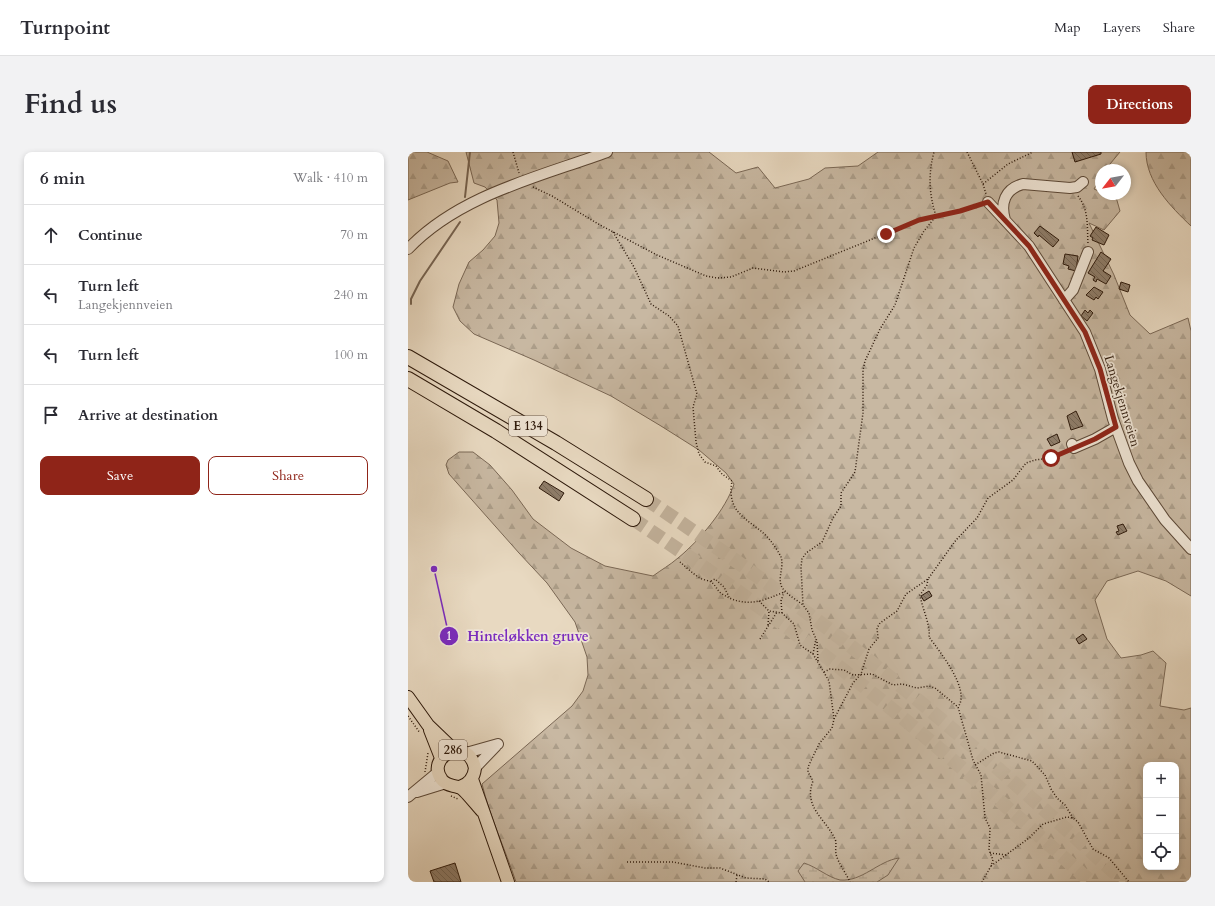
<!DOCTYPE html>
<meta charset="utf-8">
<style>
body{margin:0;font-family:Cardo,serif;background:#f2f2f3;color:#2b2b33}
.controls{position:absolute;right:12px;bottom:12px;display:grid;overflow:hidden;border-radius:8px;box-shadow:0 2px 6px #0003}
.controls button{width:36px;height:36px;display:grid;place-items:center;padding:0;border:0;border-bottom:1px solid #e1e1e2;background:#fff;color:#2b2b33;font:20px sans-serif}
.compass{position:absolute;left:687px;top:12px;width:36px;height:36px;border-radius:50%;background:#fff;box-shadow:0 2px 6px #0003;rotate:239deg}
.stop{position:absolute;width:12px;height:12px;margin:-9px;border:3px solid #8f2418;border-radius:50%;background:#fff}
.stop.end{background:#8f2418;border-color:#fff;box-shadow:0 1px 4px #0008}
.list{margin:0;padding:0;list-style:none}
h2{display:flex;justify-content:space-between;align-items:center;height:52px;margin:0;padding:0 16px;font-size:17px}
h2 small{font-size:13px;font-weight:400;color:#7c7c81}
.list li{display:grid;grid-template-columns:26px 1fr auto;gap:12px;align-items:center;box-sizing:border-box;height:60px;padding:0 16px;border-top:1px solid #e1e1e2}
.list b{display:block;font-size:15px;white-space:nowrap}
.list p{margin:0;font-size:13px;white-space:nowrap;color:#7c7c81}
.list em{font-size:13px;font-style:normal;color:#7c7c81}
.actions{display:flex;gap:8px;padding:12px 16px}
.actions a{flex:1;padding:9px 0;border:1px solid #8f2418;border-radius:8px;text-align:center;font-size:14px;color:#8f2418}
.actions .main{background:#8f2418;color:#fff}
.icon{flex:none;width:22px;height:22px;fill:none;stroke:currentColor;stroke-width:2;stroke-linecap:round;stroke-linejoin:round}
.map{position:relative;flex:none;width:783px;height:730px;overflow:hidden;border-radius:8px}
header{display:flex;align-items:center;gap:24px;box-sizing:border-box;height:56px;padding:0 20px;background:#fff;border-bottom:1px solid #e1e1e2}
header strong{font-size:19px}
nav{display:flex;gap:22px;margin-inline-start:auto;font-size:14px}
.intro{display:flex;align-items:center;justify-content:space-between;box-sizing:border-box;height:96px;padding:0 24px}
h1{margin:0;font-size:28px}
.button{padding:10px 18px;border-radius:8px;background:#8f2418;color:#fff;font-size:14px;font-weight:700}
main{display:flex;gap:24px;padding:0 24px}
aside{flex:1;background:#fff;border-radius:8px;box-shadow:0 2px 6px #0003}
.map>svg:first-child{display:block}
.forest{fill:url(#forest-firs);stroke:#7a6856;fill-rule:evenodd}
.wetland{fill:url(#wetland-marsh);stroke:#7a6856}
.lines{fill:none;stroke-linecap:round;stroke-linejoin:round}
.stream{stroke:#776553;stroke-width:2}
.building{fill:url(#building-back-hatch);stroke:#2d190b}
.highway-tunnel{stroke:#c3b39d;stroke-width:14;stroke-dasharray:14 7;stroke-linecap:butt}
.minor-casing{stroke:#5c4938;stroke-width:12}
.major-casing{stroke:#2d190b;stroke-width:14}
.highway-casing{stroke:#2d190b;stroke-width:16}
.path{stroke:#2d190b;stroke-width:1.5;stroke-dasharray:1 2;stroke-linecap:butt}
.minor{stroke:#f0e6d7;stroke-width:10}
.major{stroke:#e8d9c1;stroke-width:12}
.highway{stroke:#e8d9c1;stroke-width:14}
.route{stroke:#8f2418;stroke-width:5}
.labels{text-anchor:middle;dominant-baseline:central;stroke-width:3.5;stroke-linejoin:round;paint-order:stroke}
.shield{fill:#f0e6d7;stroke:#685648;stroke-width:1}
.shield-label{font-size:12px;font-weight:bold;fill:#2d190b}
.street-label{font-size:13px;fill:#2d190b;stroke:#f0e6d7}
.leader{fill:none;stroke:#7b2cbf;stroke-width:1.5}
.callout-dot{fill:#7b2cbf;stroke:#f0e6d7;stroke-width:1.5}
.mark-label{font-size:12px;text-anchor:middle;font-weight:bold;fill:#fff}
.callout-label{font-size:14px;text-anchor:middle;font-weight:bold;fill:#7b2cbf;stroke:#f0e6d7;stroke-width:3.5;stroke-linejoin:round;paint-order:stroke}
</style>
<header>
<strong>Turnpoint</strong>
<nav><a>Map</a><a>Layers</a><a>Share</a></nav>
</header>
<div class="intro"><h1>Find us</h1><a class="button">Directions</a></div>
<main>
<aside>
<h2>6 min<small>Walk · 410 m</small></h2>
<ul class="list">
<li><svg class="icon" aria-label="ahead" viewBox="0 0 24 24"><path d="M12 20V5M6 11l6-6 6 6"/></svg><div><b>Continue</b></div><em>70 m</em></li>
<li><svg class="icon" aria-label="left" viewBox="0 0 24 24"><path d="M17 20v-9H6M10 6l-5 5 5 5"/></svg><div><b>Turn left</b><p>Langekjennveien</p></div><em>240 m</em></li>
<li><svg class="icon" aria-label="left" viewBox="0 0 24 24"><path d="M17 20v-9H6M10 6l-5 5 5 5"/></svg><div><b>Turn left</b></div><em>100 m</em></li>
<li><svg class="icon" aria-label="arrive" viewBox="0 0 24 24"><path d="M6 21V4h12l-3 4 3 4H6"/></svg><div><b>Arrive at destination</b></div></li>
</ul>
<div class="actions"><a class="main">Save</a><a>Share</a></div>
</aside>
<div class="map">
<svg width="783" height="730" viewBox="0 0 783 730">
<defs>
<pattern id="forest-firs" width="22" height="20" patternUnits="userSpaceOnUse"><rect width="22" height="20" fill="#c8b8a2"/><path d="M5 1l3.5 6h-7zM16 11l3.5 6h-7z" fill="#ac9e8a"/></pattern>
<pattern id="wetland-marsh" width="20" height="14" patternUnits="userSpaceOnUse"><rect width="20" height="14" fill="#c8b8a2"/><path d="M1 5h8M5 5V1M11 12h8M15 12V8" fill="none" stroke="#ac9e8a"/></pattern>
<pattern id="building-back-hatch" width="6" height="6" patternUnits="userSpaceOnUse"><rect width="6" height="6" fill="#8e7d6a"/><path d="M-1 5l2 2M0 0l6 6M5-1l2 2" fill="none" stroke="#746655"/></pattern>
</defs>
<rect width="100%" height="100%" fill="#e8d9c1"/>
<filter id="stains"><feTurbulence type="fractalNoise" baseFrequency=".005" numOctaves="4"/><feColorMatrix values="0 0 0 0 .2 0 0 0 0 .09 0 0 0 0 .02 0 0 0 .5 -.17"/></filter>
<radialGradient id="worn" r=".72"><stop offset=".6" stop-color="#630" stop-opacity="0"/><stop offset="1" stop-color="#630" stop-opacity=".3"/></radialGradient>
<path class="forest" d="M0,0H19L40,9L50,30L42,31L0,48Z
M58,0H301L328,21L350,15L367,36L401,27L417,16L450,14L470,0H712L697,18H693V25L686,37L693,40V42L708,45L712,59L696,78L681,71L706,123L722,163L742,182L780,166L783,179V444L758,429L730,419L699,429L687,448L699,487L713,506L733,503L745,499L758,511L752,554L776,558L783,556V730H108C97,697 82,665 74,632L164,554L175,539L180,523L179,505L167,470L139,431L111,401L41,322L38,313L40,308L51,300H65L82,313L104,338L125,367L163,396L197,414L245,424C253,418 262,413 270,406C291,389 318,357 326,332L318,321L291,298L253,274L203,244L126,208L66,182L52,169L45,155L51,132L61,110L75,98L87,84L91,71L89,48L77,35L66,31ZM738,613H768V715H738Z
M738,0H783V74C763,55 738,30 738,0Z"/>
<path class="wetland" d="M491,706L480,723L469,730H397L390,719L396,711C409,715 419,725 432,728C454,730 470,709 491,706Z"/>
<g class="lines">
<path class="stream" d="M57,45L62,0
M3,152V147L12,129L52,70"/>
</g>
<path class="building" d="M664,0H693V2L667,10Z
M632,74L651,88L645,95L631,83L630,85L626,81Z
M688,75L701,83L696,93L684,88L685,86L682,84Z
M693,100L703,107L695,119L703,124L698,132L689,127L688,130L685,128L687,125L680,121Z
M657,102L670,104L668,119L660,117L661,114L655,112Z
M713,130L722,133L720,140L711,137Z
M686,135L695,140L690,147L688,145L686,148L678,143Z
M677,158L680,161L682,158L685,161L679,169L673,164Z
M668,259L675,274L663,278L659,264Z
M649,282L652,290L643,294L639,287Z
M136,329L156,341L151,349L131,336Z
M715,372L719,379L710,383L708,380L711,379L709,374Z
M521,439L524,444L516,449L513,444Z
M675,482L679,487L671,492L668,487Z
M47,711L53,730H26L22,719Z"/>
<g class="lines">
<path class="highway-tunnel" d="M238,347C326,406 412,468 494,535C570,597 643,664 717,730
M225,367C303,419 380,474 454,533C533,596 608,663 683,730"/>
<g class="minor-casing">
<path id="minor" d="M580,50L621,94L677,180L692,217L705,267L721,311L730,329L757,368L783,397
M597,68C592,51 597,37 615,32L662,36L669,35L675,30
M0,97C51,43 131,25 199,0
M656,148L665,138L680,100
M664,292L666,296L687,287L708,275
M58,601L90,592
M67,616L88,594
M9,640L38,631
M0,645L30,620"/>
</g>
<g class="major-casing">
<path id="major" d="M0,545L20,573L46,598
M22,578L33,606
M64,627L100,730
M52,635C61,632 66,626 67,616C60,582 16,605 34,628C39,634 44,633 50,635C56,636 69,654 74,659"/>
</g>
<g class="highway-casing">
<path id="highway" d="M0,205L148,291L238,347
M0,227L88,279L225,367"/>
</g>
<path class="path" d="M105,0L111,21
M559,0L575,32L578,42
M575,32L600,12L625,0
M125,35L144,44L192,73L249,103L298,124L309,126L323,125L345,116L376,120L386,119L511,68L552,59L573,52
M670,44C681,58 679,74 680,92
M205,80L226,115L243,152L261,164L270,174L289,242L285,255L288,290L291,302L297,310L308,314L314,322L324,329C317,367 349,368 365,392C368,396 371,401 373,405C377,417 366,430 378,440C383,445 390,449 395,453
M272,410C278,415 285,422 292,426C295,428 300,428 303,430C308,433 309,439 314,442C337,456 353,450 376,440
M520,427L519,433L512,443C514,456 523,474 521,485C532,500 563,538 550,555
M303,429L307,427L316,435L321,445
M351,449L361,459L374,461L386,472L392,493L405,502L421,529L426,567L424,576L411,592L400,615V620L405,629C395,655 417,666 427,687C429,691 427,697 428,702C430,711 438,721 442,730
M374,461L373,449L376,440
M360,473L361,459
M352,487L369,460
M405,502L408,487
M410,509L409,489L404,478L401,461L395,453L393,415L394,407L398,401L414,390L425,366L433,354V341L447,320L455,261V218L457,209L472,177L487,153L506,96L516,79L528,64C521,42 520,23 526,0
M416,520L422,517L436,518L445,523L464,522L485,533L494,532L509,536L521,534L527,536L550,555L565,608L573,623L577,666L582,676L581,698L585,708L583,714L574,730
M0,564L12,581
M426,567L445,531L453,522L461,497L470,486L469,476L472,471L489,459L498,442L520,427L548,388L569,366L580,346L605,328L618,311L627,308L643,306L659,300
M567,613L586,601L591,600L624,609L637,623L643,637L649,646L657,653L665,666
M17,620L20,601
M43,644L50,647
M582,701L598,703
M219,710H265L297,716H312L338,726L357,727L361,730
M583,714L621,686L635,672L659,665L665,666L670,670L685,697L701,706L721,730
M328,730L329,723"/>
<use href="#minor" class="minor"/>
<use href="#major" class="major"/>
<use href="#highway" class="highway"/>
</g>
<g class="lines">
<path class="route" d="M478,82L511,68L552,59L580,50L621,94L677,180L692,217L708,275L687,287L643,306"/>
</g>
<g class="labels">
<g class="shield">
<rect x="101" y="264" width="38" height="20" rx="3"/>
<rect x="31" y="588" width="28" height="20" rx="3"/>
</g>
<g class="shield-label">
<text x="120" y="274">E 134</text>
<text x="45" y="598">286</text>
</g>
<g class="street-label">
<text transform="translate(714 249) rotate(73)">Langekjennveien</text>
</g>
</g>
<path class="leader" d="M26 417L41 484"/>
<g class="callout-dot">
<circle cx="26" cy="417" r="4"/>
<circle cx="41" cy="484" r="10"/>
</g>
<g class="mark-label">
<text x="41" y="488">1</text>
</g>
<g class="callout-label">
<text x="120" y="489">Hinteløkken gruve</text>
</g>
<rect width="100%" height="100%" filter="url(#stains)"/>
<rect width="100%" height="100%" fill="url(#worn)"/>
</svg>
<div class="controls">
<button>+</button>
<button>−</button>
<button><svg class="icon" aria-label="locate" viewBox="0 0 24 24"><circle cx="12" cy="12" r="6"/><path d="M12 2v4M12 18v4M2 12h4M18 12h4"/></svg></button>
</div>
<svg class="compass" viewBox="-18 -18 36 36"><path d="M0-13l5 13h-10z" fill="#e53935"/><path d="M0 13l5-13h-10z" fill="#7c7c81"/></svg>
<div class="stop" style="left:643px;top:306px"></div>
<div class="stop end" style="left:478px;top:82px"></div>
</div>
</main>
